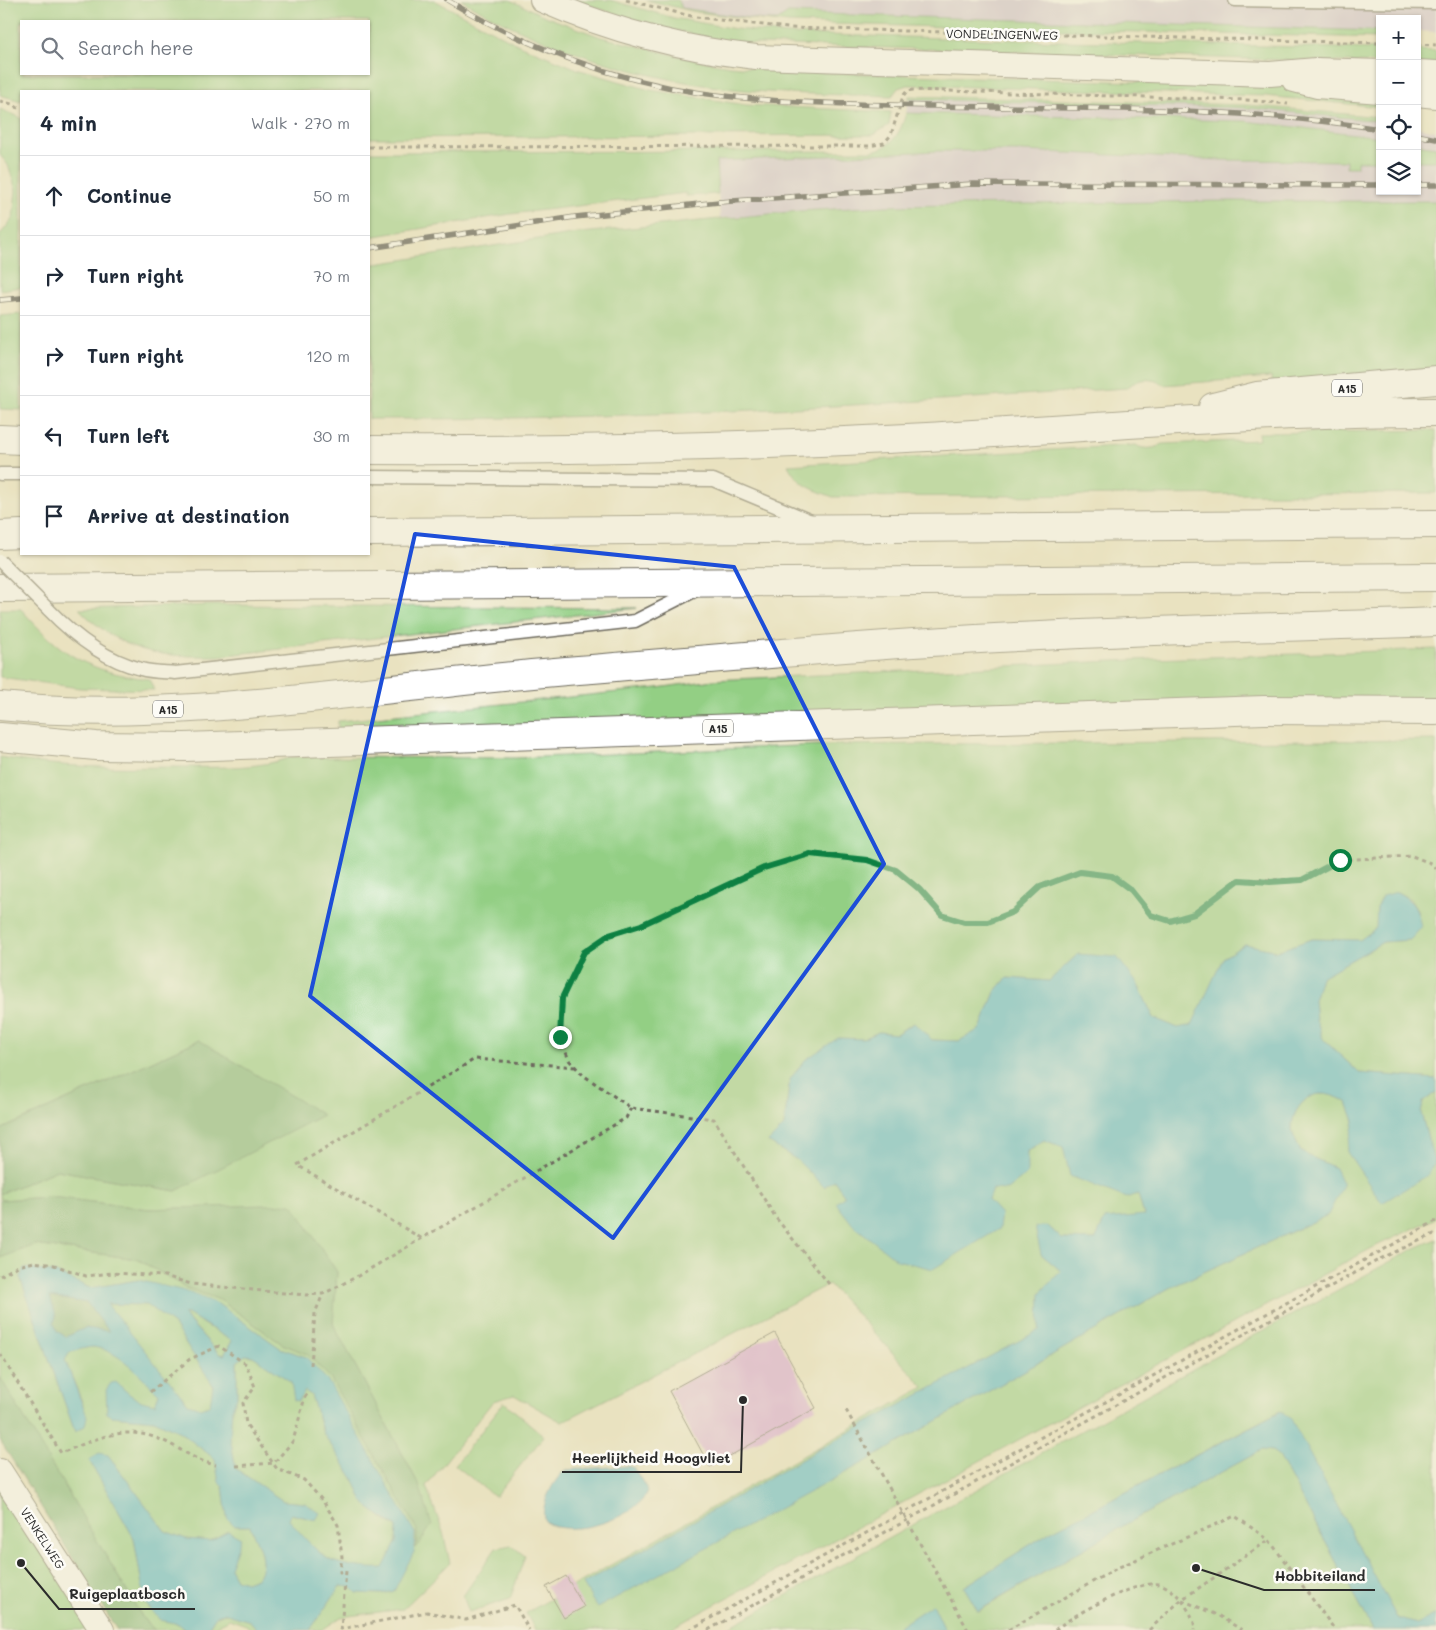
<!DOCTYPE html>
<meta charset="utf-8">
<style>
body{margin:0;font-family:Mali,sans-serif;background:#f6f6f7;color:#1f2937}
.controls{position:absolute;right:15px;top:15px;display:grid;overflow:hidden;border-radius:0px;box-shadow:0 1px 4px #0004}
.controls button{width:45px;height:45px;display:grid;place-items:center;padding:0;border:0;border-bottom:1px solid #e0e1e3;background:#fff;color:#1f2937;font:25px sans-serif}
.stop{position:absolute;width:15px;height:15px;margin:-11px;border:4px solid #0b8043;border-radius:50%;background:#fff}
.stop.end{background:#0b8043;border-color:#fff;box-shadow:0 1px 5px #0008}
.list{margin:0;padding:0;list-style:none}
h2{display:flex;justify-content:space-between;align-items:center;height:65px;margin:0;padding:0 20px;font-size:21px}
h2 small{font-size:16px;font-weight:400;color:#747a83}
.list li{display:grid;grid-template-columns:32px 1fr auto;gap:15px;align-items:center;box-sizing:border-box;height:80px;padding:0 20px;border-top:1px solid #e0e1e3}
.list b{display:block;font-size:19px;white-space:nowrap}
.list em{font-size:16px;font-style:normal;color:#747a83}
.icon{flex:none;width:28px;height:28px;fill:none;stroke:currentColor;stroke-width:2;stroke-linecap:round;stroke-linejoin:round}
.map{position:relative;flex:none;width:1436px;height:1630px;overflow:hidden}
.search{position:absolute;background:#fff;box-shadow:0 1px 4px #0004;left:20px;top:20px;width:350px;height:55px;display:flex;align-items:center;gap:12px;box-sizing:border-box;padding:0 18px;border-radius:0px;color:#747a83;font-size:19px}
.panel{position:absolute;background:#fff;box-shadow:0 1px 4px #0004;left:20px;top:90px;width:350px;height:465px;border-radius:0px}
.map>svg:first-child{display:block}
.industrial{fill:#cdbed3}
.green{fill:#93cf84;stroke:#5f7d58;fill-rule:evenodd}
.forest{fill:#76b272;stroke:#506e4e}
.water{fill:#4eb6cc;stroke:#3c707c;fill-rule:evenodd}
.building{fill:#d89fd8}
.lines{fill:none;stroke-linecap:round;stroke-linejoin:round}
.service-casing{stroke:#6e6b5f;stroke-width:15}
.minor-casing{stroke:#6e6b5f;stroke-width:26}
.motorway-casing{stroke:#6e6b5f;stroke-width:30}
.path{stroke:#6e6b5f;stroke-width:3;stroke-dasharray:4 4;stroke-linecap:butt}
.service{stroke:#fff;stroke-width:12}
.minor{stroke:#fff;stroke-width:24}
.motorway{stroke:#fff;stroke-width:28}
.rail-casing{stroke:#2b2b2b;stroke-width:5.5}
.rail{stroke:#fdfcf7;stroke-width:4;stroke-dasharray:11;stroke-linecap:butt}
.service-bridge-casing{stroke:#6e6b5f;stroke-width:15;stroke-linecap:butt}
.service-bridge{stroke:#fff;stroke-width:12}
.route{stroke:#0b8043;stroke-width:6}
.marked{fill:none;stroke:#1d4ed8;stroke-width:4;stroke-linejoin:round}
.labels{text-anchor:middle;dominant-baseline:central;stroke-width:5;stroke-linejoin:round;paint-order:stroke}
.shield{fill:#fdfcf7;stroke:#6a6a68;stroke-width:1}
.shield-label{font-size:11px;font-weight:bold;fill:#2b2b2b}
.street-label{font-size:12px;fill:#2b2b2b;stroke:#fdfcf7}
.leader{fill:none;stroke:#2b2b2b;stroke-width:2}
.callout-dot{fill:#2b2b2b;stroke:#fdfcf7;stroke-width:2}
.callout-label{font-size:14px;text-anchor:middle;font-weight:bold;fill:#2b2b2b;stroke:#fdfcf7;stroke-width:5;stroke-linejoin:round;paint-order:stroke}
</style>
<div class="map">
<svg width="1436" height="1630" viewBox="0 0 1436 1630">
<rect width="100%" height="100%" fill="#fdfcf7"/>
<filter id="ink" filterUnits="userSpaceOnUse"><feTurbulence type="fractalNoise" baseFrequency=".02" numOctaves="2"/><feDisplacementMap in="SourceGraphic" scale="10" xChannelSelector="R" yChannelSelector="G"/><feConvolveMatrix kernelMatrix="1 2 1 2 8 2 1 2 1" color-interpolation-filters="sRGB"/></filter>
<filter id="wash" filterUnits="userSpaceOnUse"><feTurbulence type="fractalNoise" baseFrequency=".0096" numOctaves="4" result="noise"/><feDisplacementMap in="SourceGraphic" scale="20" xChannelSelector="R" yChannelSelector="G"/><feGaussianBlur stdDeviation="1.12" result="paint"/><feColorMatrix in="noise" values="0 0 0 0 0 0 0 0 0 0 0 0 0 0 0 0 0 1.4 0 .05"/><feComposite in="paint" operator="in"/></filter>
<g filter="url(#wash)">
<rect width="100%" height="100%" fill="#e9e2c0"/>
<path class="industrial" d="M678,0H1436V32L1417,31V19H1380V31L788,13L778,20H762L681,8Z
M909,99L1246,108L1354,117L1380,121V137L1245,121L906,113Z
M1417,127L1436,131V147L1417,144Z
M938,151H1022L1221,160L1346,161L1347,167H1357V161H1380V191H1417V161H1436V201L886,206L720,218L716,161Z"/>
<path class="green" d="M0,0H434L521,46L580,70L650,90L746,105L891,112L889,125L873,135L369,138V91H21V101L0,95ZM21,21H369V74H21Z
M461,0H510L547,17L601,37L686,58L730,66L803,72L1278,86L1380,99V107L1265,96L908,85L898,88L892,96C829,94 765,95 703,85C618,72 536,43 461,0Z
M575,0H610L674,18L736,29L787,34L1380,49V63L758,44C695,38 634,22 575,0Z
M646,0H678L682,8L762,20H778L788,13L1380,31V38L788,23L696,12Z
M1417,50L1436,51V64H1417Z
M909,96L1246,105L1380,117V121L1246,108L909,99Z
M0,109L21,118V287L0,290V235L13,218L16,190L8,165L0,155Z
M906,113L1245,121L1380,137V161H1357V167H1346V161L1221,160L1022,151H938L716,161L718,194L686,196V193L511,214L369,237V152L871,151C892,148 901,132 906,113Z
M1417,144L1436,147V161H1417Z
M1223,201H1436V370L1272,385L1271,377L1164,385C1152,377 1137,378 1127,388C875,405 622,420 369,419V265L571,234L799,211L886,206Z
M21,314V410L0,409V316Z
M1436,430V493L833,497C812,489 799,486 788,465L1136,445C1142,450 1156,449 1162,444L1259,440L1258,433Z
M214,605L637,608L219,656C157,657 125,654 79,609Z
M0,609H21C61,655 88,672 149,679L154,690L80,688L0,677Z
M1436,649V700L338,730V721L657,688L713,680L1154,659Z
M1436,740V1079L1359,1073L1323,1039L1316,1020L1314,1000L1321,977L1383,942L1410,940L1418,912L1410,899L1397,892L1377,908V928L1360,940L1312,939L1277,951L1245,944L1223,958L1193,1025L1178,1028L1154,1018L1137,983L1078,954L1049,981L1007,978L995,992L980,1029L959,1041L932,1040L913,1023L896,1034L879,1032L863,1039L838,1038L790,1079L784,1126L768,1142L797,1160L824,1187L834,1180L845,1196L837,1203L1001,1214L987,1200C996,1176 1022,1154 1044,1140L1063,1147L1138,1194L1144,1216L1105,1219L1095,1240L1062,1239L1048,1226L1041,1254L1061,1271L1040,1293V1330L841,1437L583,1584L865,1462L1169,1288L1328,1215L1335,1168L1301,1152C1299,1147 1295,1140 1293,1134C1288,1117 1303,1094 1321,1094C1331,1094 1339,1098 1347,1102L1354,1121L1347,1152L1435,1164L1421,1113L1423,1102L1436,1092V1218L1374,1247L668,1630H535L526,1613L924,1387L829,1284L562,1422L514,1395L493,1401L426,1486L443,1532L450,1563L403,1609L341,1617L322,1630H310L340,1586L351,1587L357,1593L382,1594L394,1591L415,1533L306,1357L280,1348L218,1304L138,1280L90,1288L56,1273L24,1268L20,1277L75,1432L83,1404L65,1360L70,1352C76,1351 86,1347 93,1347C119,1349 142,1377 159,1394L155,1405C135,1401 130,1396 116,1382L112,1416L154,1420L180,1432L215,1459L219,1482L223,1486L227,1518L235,1526H250C257,1544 269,1560 257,1578L246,1582L236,1579L230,1568L228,1531L210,1541L186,1539L165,1531L108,1455L89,1460L134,1538L145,1603L160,1619L179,1624L186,1630H155L144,1620L0,1381V1258L35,1245L137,1259L187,1288L220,1300L282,1344L307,1354L330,1377L417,1530V1547L419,1485L333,1324L337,1272L292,1205L149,1209L51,1197L0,1200V1194L57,1170L176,1191L199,1040L0,1130V757C59,768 115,768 175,767C214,767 255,770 292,757L516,758L821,745Z
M1436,1239V1614L1417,1624L1397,1618L1280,1411L1050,1532L964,1587L979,1611L1126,1524L1262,1450L1272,1451L1279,1456L1373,1630H945L933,1605L894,1630H724L1211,1359L1415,1248Z
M106,1304L147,1305L174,1325L213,1385L211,1405L200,1408L188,1404Z
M183,1313L188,1314L232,1341L224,1355L219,1354Z
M245,1355L253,1356L311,1395L323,1433L353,1478L362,1500L384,1520L397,1527L396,1543L383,1569C367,1569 346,1566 332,1561C319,1555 297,1531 288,1519L290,1514L316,1520L305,1503L283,1501L236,1469L230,1437L232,1409L237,1397V1362Z
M504,1402L544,1436L495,1497L455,1465Z
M0,1483L91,1630H0Z
M511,1545L525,1556L510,1599L469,1612L463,1596L496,1548Z
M224,1613L250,1621L258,1630H252L246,1625L229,1619L219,1624L215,1630H207L215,1617Z"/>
<path class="forest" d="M199,1040L323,1115L176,1191L57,1170L0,1194V1130Z
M51,1197L149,1209L292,1204L337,1272L333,1324L419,1485L432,1525L416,1548L417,1530L330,1378L307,1354L282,1344L220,1300L187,1288L137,1259L35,1245L0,1258V1200Z
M50,1297L87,1303L110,1332L85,1328L66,1337L57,1331L53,1323L56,1316Z
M0,1377L144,1620L155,1630H117L0,1440Z"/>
<path class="water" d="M1397,892C1414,901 1418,910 1421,928L1410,940L1383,942L1321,977L1314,1000L1316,1020L1323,1039L1359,1073L1436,1079V1092L1423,1102L1421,1113L1435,1164L1428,1175L1382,1203L1347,1152L1354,1121L1347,1102C1339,1098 1331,1094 1321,1094C1303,1094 1288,1117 1293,1134C1295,1140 1298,1146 1301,1152L1335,1168L1343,1185L1328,1215L1169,1288L865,1462L597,1608L583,1584L841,1437L1039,1330L1040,1293L1061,1271L1041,1254L1035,1227L1048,1226L1062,1239L1095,1240L1105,1219L1144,1215L1138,1194L1126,1198L1070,1176L1063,1147L1044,1140L1027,1151V1174L1007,1190L992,1189L988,1200L1001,1214L999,1229L933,1269L897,1260L853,1225L836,1203L845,1196L834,1180L824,1187L797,1160L768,1142L784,1126L790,1079L805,1060L838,1038L863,1039L879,1032L896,1034L914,1023L932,1040L959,1041L980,1029L995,992L1007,978L1049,981L1078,954L1117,957L1137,983L1154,1018L1178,1028L1192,1025L1223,958L1245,944L1277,951L1312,939L1360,940L1376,928L1377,908L1383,896Z
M24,1268L56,1273L90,1288L138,1280L185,1291L218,1304L280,1348L306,1357L328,1381L415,1533L414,1552L394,1591L382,1594L357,1593L351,1587L340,1586L310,1630H258L250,1621L224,1613L215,1617L207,1630H186L179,1624L160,1620L145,1603L134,1538L89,1460L99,1453L108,1455L165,1531L186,1539L210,1541L228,1531L241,1538L230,1568L236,1579L246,1582L257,1578C269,1561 257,1544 250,1526H235L227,1518L223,1486L219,1482L215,1459L180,1432L154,1420L112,1416L107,1413L106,1390L111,1383L116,1382C130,1395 135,1401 155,1404L159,1394C142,1377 119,1350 93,1347C86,1347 76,1351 70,1352L65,1360L87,1416L85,1426L75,1432L20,1277ZM50,1297L87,1303L109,1331L85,1328L66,1337L57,1331L54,1323L56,1316ZM107,1304L147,1305L174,1325L213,1385L210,1405L200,1408L188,1404ZM183,1314H188L232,1341L224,1355L219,1354ZM245,1355L253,1356L291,1382L294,1400L298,1401L305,1391L311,1395L323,1433L353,1478L362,1500L371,1510L397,1527L396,1543L383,1568C367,1569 346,1566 332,1561C319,1555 297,1530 289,1519L291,1514L316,1520L320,1513L305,1503L283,1501L236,1469L230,1437L232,1409L237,1397V1362Z
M1281,1411L1291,1419L1397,1618L1417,1624L1436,1614V1630H1373L1279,1456L1272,1451L1262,1450L1126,1524L978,1611L964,1587L1050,1532Z
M628,1466L634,1468L648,1491C637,1519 569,1539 545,1522C539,1506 553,1481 565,1470Z
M933,1604L945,1630H894Z"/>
<g id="blocks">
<path class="building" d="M775,1333L816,1408L710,1467L669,1391Z
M566,1576L584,1607L564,1618L546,1587Z"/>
</g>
</g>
<g filter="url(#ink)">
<use href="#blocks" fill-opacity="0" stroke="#6e6b5f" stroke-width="1"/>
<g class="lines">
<g class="service-casing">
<path id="service" d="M1235,0L1436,3
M0,474H21
M369,477L713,480L811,521
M48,609C73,635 105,660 141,669C151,672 164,672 175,673L635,621L696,590"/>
</g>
<g class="minor-casing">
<path id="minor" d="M542,0C610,30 682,49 756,57L1270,74L1316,70L1380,72
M1417,72L1436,73
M1294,80L1317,86L1380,91
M1417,94L1436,96
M0,1471L102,1630"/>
</g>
<g class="motorway-casing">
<path id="motorway" d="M1213,407L1257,396L1436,380
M0,439L21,440
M369,450C555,451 741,447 927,437C1097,427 1266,412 1436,412
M369,532L1436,524
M0,535L21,534
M0,588L1436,577
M0,706C182,724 373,687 555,672C680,662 805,650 930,642C1098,631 1267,628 1436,622
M0,737L96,746L185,747L1264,710L1436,711"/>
</g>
<path class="path" d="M626,0L695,17L788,28L1380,43
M1417,44L1436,45
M0,101L12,104L21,110
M369,147L869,146L884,143L891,135L903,96L907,91L913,90L1246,100L1288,104
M421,1238L297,1165L475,1059L576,1067
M0,1276L18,1266L34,1262L54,1265L86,1276L112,1273L165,1276L191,1284L305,1295L323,1294L358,1276L626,1118L631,1108
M829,1284L776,1218L714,1119L631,1108L583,1075L569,1060L560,1037L562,998L584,952L609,935L641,925L764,868L810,854L867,860L896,870L919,889L942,915L964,922H988L1013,912L1040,887L1080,872L1112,876L1131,890L1151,915L1170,921L1193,914L1239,880H1302L1340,860L1412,856L1433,864L1436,869
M0,1354L61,1453C101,1437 128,1422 170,1444C185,1452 199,1462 216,1465
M311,1365L315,1313L323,1294
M150,1392L190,1359L219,1346L246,1364L255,1387L243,1403L246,1424L277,1469L304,1480L323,1501L338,1525L342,1557L340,1572L346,1571L341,1629L427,1612L466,1620L515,1605L529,1630
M846,1410L968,1630
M236,1466L274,1463L293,1441L305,1397L308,1393
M1182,1600L1219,1616L1242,1630
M689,1630L1436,1221
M708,1630L1382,1258L1436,1233
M1008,1630L1117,1568L1235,1516L1269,1540L1335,1630
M1055,1630C1072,1615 1137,1580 1159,1584C1168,1586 1178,1595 1183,1602C1188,1610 1196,1620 1194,1630
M1149,1630L1181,1600L1269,1540"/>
<use href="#service" class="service"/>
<use href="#minor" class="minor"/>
<use href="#motorway" class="motorway"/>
<g class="rail-casing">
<path id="rail" d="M447,0C524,46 612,80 701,93C779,104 857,104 935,106C1083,109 1234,106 1380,129
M1417,135L1436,139
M1417,185H1436
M369,248L575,217L719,202L972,184L1380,185
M0,300L21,298"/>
</g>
<use href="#rail" class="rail"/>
<g class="service-bridge-casing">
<path id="service-bridge" d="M0,561L48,609"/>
</g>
<use href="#service-bridge" class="service-bridge"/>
</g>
</g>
<g class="lines" filter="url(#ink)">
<path class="route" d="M560,1037L562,998L584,952L609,935L641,925L764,868L810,854L867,860L896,870L919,889L942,915L964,922H988L1013,912L1040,887L1080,872L1112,876L1131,890L1151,915L1170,921L1194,914L1239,880L1270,882L1302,880L1340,860"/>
</g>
<path d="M0 0H1436V1630H0ZM415,534L734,567L884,864L613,1238L310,996Z" fill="#e9e2c0" fill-opacity=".55" fill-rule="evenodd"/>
<path class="marked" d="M415,534L734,567L884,864L613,1238L310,996Z"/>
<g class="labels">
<g class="shield">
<rect x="1332" y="379.5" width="30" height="17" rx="4"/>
<rect x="153" y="700.5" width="30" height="17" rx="4"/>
<rect x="703" y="719.5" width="30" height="17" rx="4"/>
</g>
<g class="shield-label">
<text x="1347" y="388">A15</text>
<text x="168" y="709">A15</text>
<text x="718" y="728">A15</text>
</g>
<g class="street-label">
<text transform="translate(1002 34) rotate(1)">VONDELINGENWEG</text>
<text transform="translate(43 1538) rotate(57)">VENKELWEG</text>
</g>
</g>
<path class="leader" d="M743 1400L741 1472H562M1196 1568L1264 1590H1375M21 1563L59 1609H195"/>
<g class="callout-dot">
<circle cx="743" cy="1400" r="5"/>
<circle cx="1196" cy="1568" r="5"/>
<circle cx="21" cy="1563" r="5"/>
</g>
<g class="callout-label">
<text x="651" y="1463">Heerlijkheid Hoogvliet</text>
<text x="1320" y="1581">Hobbiteiland</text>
<text x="127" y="1599">Ruigeplaatbosch</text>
</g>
</svg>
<div class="controls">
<button>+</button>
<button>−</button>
<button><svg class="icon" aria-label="locate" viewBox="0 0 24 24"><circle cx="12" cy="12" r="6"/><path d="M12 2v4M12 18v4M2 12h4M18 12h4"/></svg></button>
<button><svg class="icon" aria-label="layers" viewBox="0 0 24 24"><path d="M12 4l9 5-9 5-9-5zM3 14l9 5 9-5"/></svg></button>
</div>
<div class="stop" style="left:1340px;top:860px"></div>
<div class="stop end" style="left:560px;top:1037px"></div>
<div class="search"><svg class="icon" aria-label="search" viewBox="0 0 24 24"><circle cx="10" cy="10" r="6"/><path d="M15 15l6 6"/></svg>Search here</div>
<section class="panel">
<h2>4 min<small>Walk · 270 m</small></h2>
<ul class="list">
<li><svg class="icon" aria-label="ahead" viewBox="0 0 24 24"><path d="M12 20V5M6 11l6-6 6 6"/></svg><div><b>Continue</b></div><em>50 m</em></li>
<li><svg class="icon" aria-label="right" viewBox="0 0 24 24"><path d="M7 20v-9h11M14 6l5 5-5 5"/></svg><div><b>Turn right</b></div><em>70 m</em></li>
<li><svg class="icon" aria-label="right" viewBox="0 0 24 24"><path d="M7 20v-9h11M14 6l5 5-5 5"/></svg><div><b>Turn right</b></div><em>120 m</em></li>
<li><svg class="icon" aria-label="left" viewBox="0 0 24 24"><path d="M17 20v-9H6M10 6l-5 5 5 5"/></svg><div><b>Turn left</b></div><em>30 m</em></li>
<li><svg class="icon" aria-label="arrive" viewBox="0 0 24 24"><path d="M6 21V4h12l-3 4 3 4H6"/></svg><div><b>Arrive at destination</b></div></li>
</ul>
</section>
</div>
